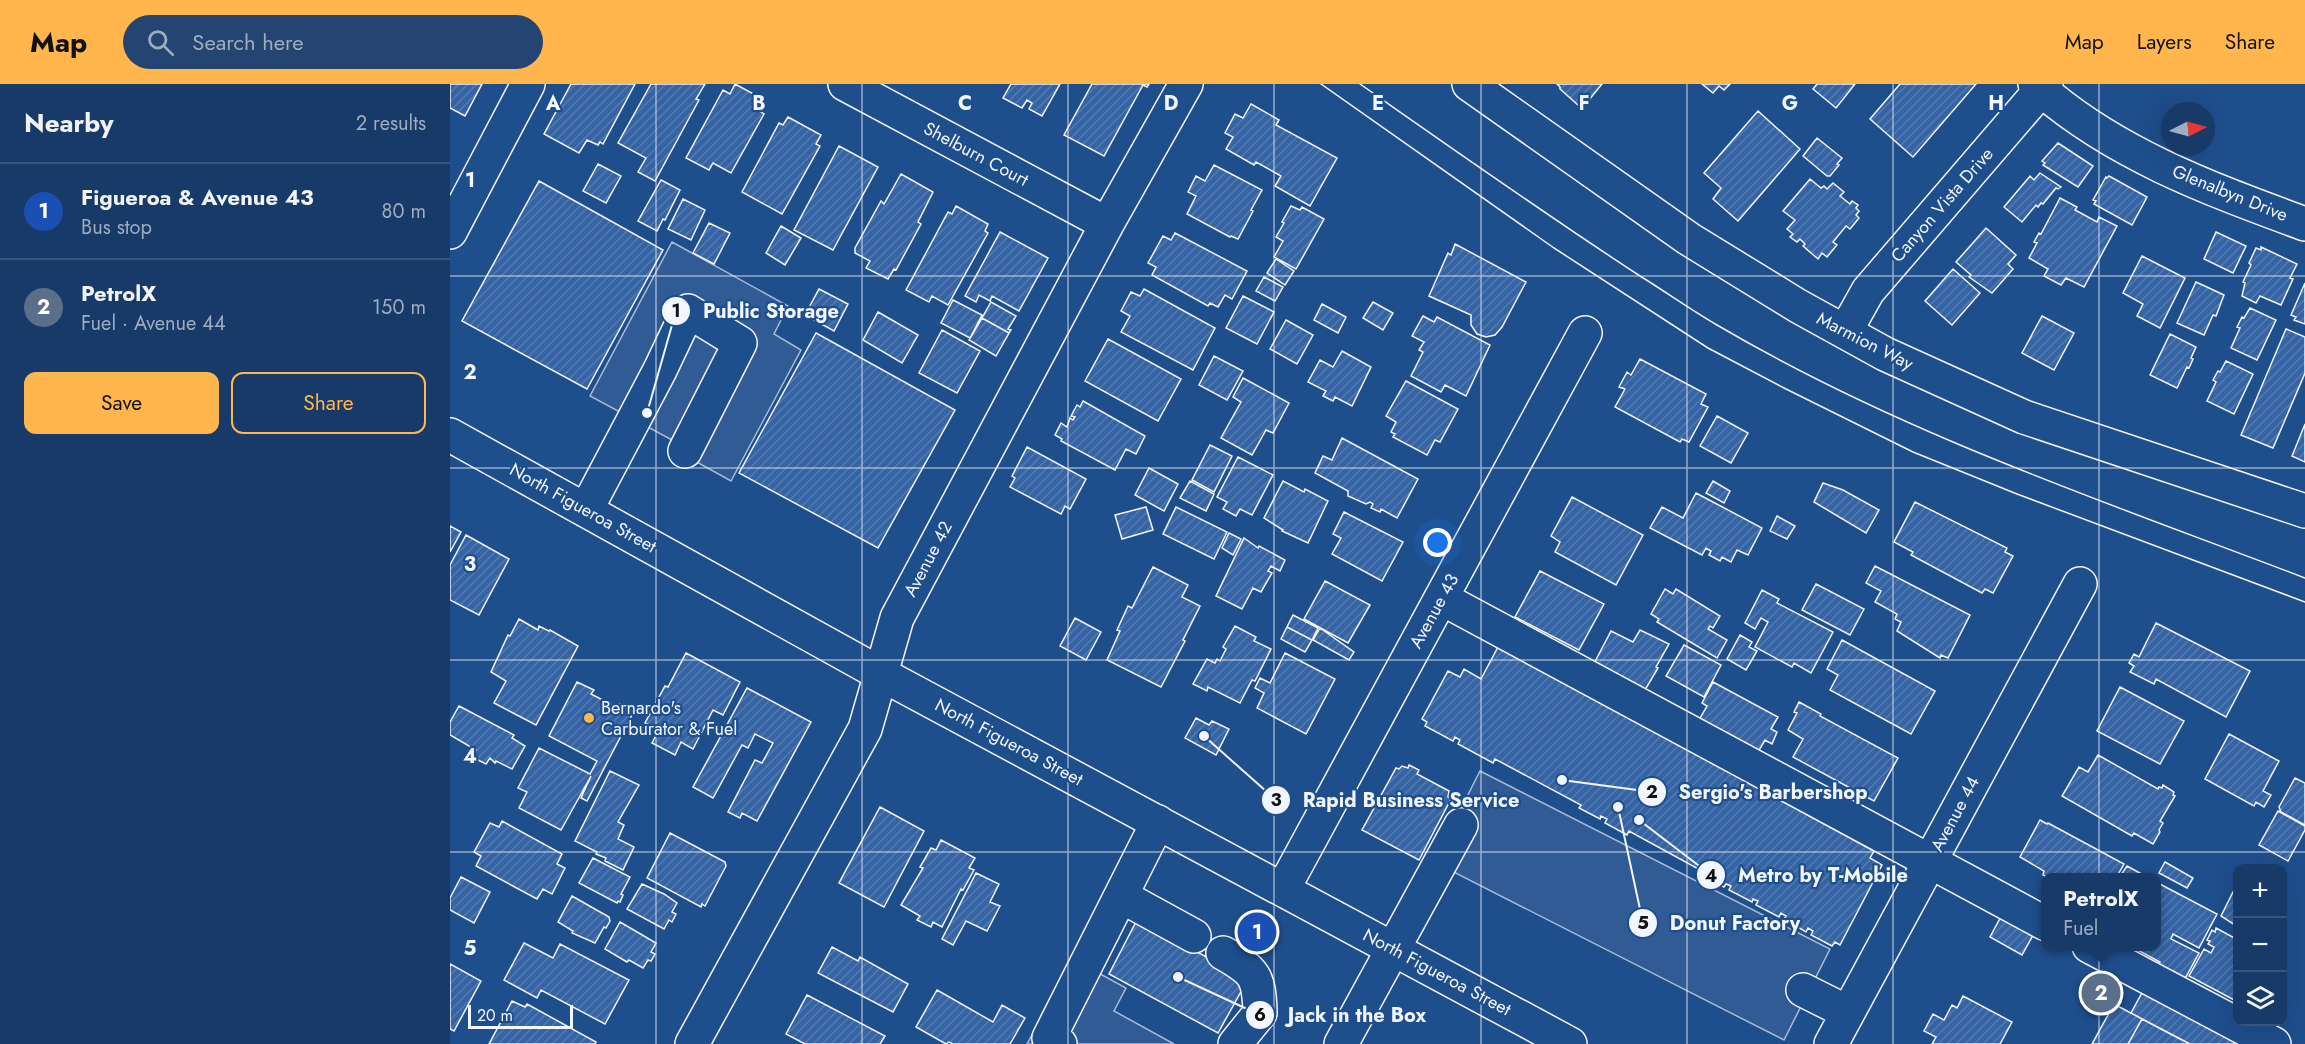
<!DOCTYPE html>
<meta charset="utf-8">
<style>
body{margin:0;font-family:Jost,sans-serif;background:#244571;color:#f1f3f6}
.controls{position:absolute;right:18px;bottom:18px;display:grid;overflow:hidden;border-radius:12px;box-shadow:0 6px 24px #0002}
.controls button{width:54px;height:54px;display:grid;place-items:center;padding:0;border:0;border-bottom:2px solid #36547d;background:#173a69;color:#f1f3f6;font:30px sans-serif}
.compass{position:absolute;left:1711px;top:18px;width:54px;height:54px;border-radius:50%;background:#173a69;box-shadow:0 6px 24px #0002;rotate:84deg}
.scale{position:absolute;left:18px;bottom:15px;width:105px;box-sizing:border-box;padding-left:6px;border:3px solid #f2f6ff;border-top:0;font-size:16px;line-height:21px;white-space:nowrap;color:#f2f6ff;-webkit-text-stroke:4px #1f4e8c;paint-order:stroke}
.you{position:absolute;left:988px;top:459px;width:21px;height:21px;margin:-15px;border:4px solid #fff;border-radius:50%;background:#1a73e8;box-shadow:0 0 0 9px #1a73e833}
.badge{display:grid;place-items:center;width:39px;height:39px;border-radius:50%;background:#ffb74d;color:#fff;font-size:20px;font-weight:700}
.pin{position:absolute;translate:-50% -50%;border:3px solid #fff;box-shadow:0 2px 6px #0006}
.popup{position:absolute;left:1591px;top:789px;width:120px;height:78px;box-sizing:border-box;display:grid;place-content:center;border-radius:12px;background:#173a69;filter:drop-shadow(0 2px 4px #0005);font-size:20px;white-space:nowrap;color:#9eadc0}
.popup b{font-size:22px;color:#f1f3f6}
.popup::after{content:'';position:absolute;left:50%;top:100%;margin-left:-12px;border:12px solid transparent;border-top-color:#173a69}
.list{margin:0;padding:0;list-style:none}
h2{display:flex;justify-content:space-between;align-items:center;height:78px;margin:0;padding:0 24px;font-size:26px}
h2 small{font-size:20px;font-weight:400;color:#9eadc0}
.list li{display:grid;grid-template-columns:39px 1fr auto;gap:18px;align-items:center;box-sizing:border-box;height:96px;padding:0 24px;border-top:2px solid #36547d}
.list b{display:block;font-size:22px;white-space:nowrap}
.list p{margin:0;font-size:20px;white-space:nowrap;color:#9eadc0}
.list em{font-size:20px;font-style:normal;color:#9eadc0}
.actions{display:flex;gap:12px;padding:18px 24px}
.actions a{flex:1;padding:14px 0;border:2px solid #ffb74d;border-radius:12px;text-align:center;font-size:21px;color:#ffb74d}
.actions .main{background:#ffb74d;color:#111}
.icon{flex:none;width:33px;height:33px;fill:none;stroke:currentColor;stroke-width:2;stroke-linecap:round;stroke-linejoin:round}
.map{position:relative;flex:none;width:1855px;height:960px;overflow:hidden}
header{display:flex;align-items:center;gap:36px;box-sizing:border-box;height:84px;padding:0 30px;background:#ffb74d;color:#111}
header strong{font-size:28px}
nav{display:flex;gap:33px;margin-inline-start:auto;font-size:21px}
.search{width:420px;height:54px;background:#244571;display:flex;align-items:center;gap:15px;box-sizing:border-box;padding:0 21px;border-radius:33px;color:#9eadc0;font-size:22px}
main{display:flex}
aside{flex:1;background:#173a69}
.map>svg:first-child{display:block}
.pitch{fill:#305b95;stroke:#a8bbd7;stroke-width:1.5}
.building{fill:url(#building-hatch);stroke:#f2f6ff;stroke-width:1.5}
.lines{fill:none;stroke-linecap:round;stroke-linejoin:round}
.minor-casing{stroke:#f2f6ff;stroke-width:36}
.major-casing{stroke:#f2f6ff;stroke-width:36}
.minor{stroke:#1f4e8c;stroke-width:33}
.major{stroke:#1f4e8c;stroke-width:33}
.tram{stroke:#f2f6ff;stroke-width:1.5}
.grid{fill:none;stroke:#f2f6ff;stroke-width:1.5;stroke-opacity:0.55}
.poi-dot{fill:#ffb74d;stroke:#1f4e8c;stroke-width:2}
.labels{text-anchor:middle;dominant-baseline:central;stroke-width:4.5;stroke-linejoin:round;paint-order:stroke}
.street-label{font-size:18px;fill:#f2f6ff;stroke:#1f4e8c}
.poi-label{font-size:18px;fill:#f2f6ff;stroke:#1f4e8c;text-anchor:start}
.grid-label{font-size:20px;text-anchor:middle;font-weight:bold;fill:#f2f6ff;stroke:#1f4e8c;stroke-width:4.5;stroke-linejoin:round;paint-order:stroke}
.leader{fill:none;stroke:#f2f6ff;stroke-width:2}
.callout-dot{fill:#f2f6ff;stroke:#1f4e8c;stroke-width:2}
.mark-label{font-size:18px;text-anchor:middle;font-weight:bold;fill:#111}
.callout-label{font-size:20px;text-anchor:middle;font-weight:bold;fill:#f2f6ff;stroke:#1f4e8c;stroke-width:4.5;stroke-linejoin:round;paint-order:stroke}
</style>
<header>
<strong>Map</strong>
<div class="search"><svg class="icon" aria-label="search" viewBox="0 0 24 24"><circle cx="10" cy="10" r="6"/><path d="M15 15l6 6"/></svg>Search here</div>
<nav><a>Map</a><a>Layers</a><a>Share</a></nav>
</header>
<main>
<aside>
<h2>Nearby<small>2 results</small></h2>
<ul class="list">
<li><span class="badge" style="background:#1a4fb4">1</span><div><b>Figueroa &amp; Avenue 43</b><p>Bus stop</p></div><em>80 m</em></li>
<li><span class="badge" style="background:#5c6f8a">2</span><div><b>PetrolX</b><p>Fuel · Avenue 44</p></div><em>150 m</em></li>
</ul>
<div class="actions"><a class="main">Save</a><a>Share</a></div>
</aside>
<div class="map">
<svg width="1855" height="960" viewBox="0 0 1855 960">
<defs>
<pattern id="building-hatch" width="6" height="6" patternUnits="userSpaceOnUse" patternTransform="scale(1.5)"><rect width="6" height="6" fill="#3563a3"/><path d="M-1 1l2-2M0 6l6-6M5 7l2-2" fill="none" stroke="#537ab1"/></pattern>
</defs>
<rect width="100%" height="100%" fill="#1f4e8c"/>
<path class="pitch" d="M222,158L338,222L324,250L351,266L281,397L225,366L224,357L140,312Z
M1030,687L1380,865L1334,956L984,778Z
M623,875L676,904L664,927L724,960H577Z"/>
<path class="building" d="M0,0H32L15,32L0,24Z
M121,0H185L153,60L150,58L148,61L137,56L129,69L94,50Z
M201,0H255L246,15L249,16L205,97L188,88L196,74L168,59Z
M285,0L313,15L308,26L314,30L281,89L263,79L259,86L236,74L273,6L280,10Z
M561,0H610L592,32L579,25L582,19L577,16L572,24L553,14Z
M642,0H699L697,3L693,1L654,72L614,51Z
M1107,0H1152L1134,22L1130,19L1128,21L1110,5V3Z
M1252,0H1280L1274,6L1269,2L1263,9Z
M1367,0H1405L1386,24L1363,5Z
M1450,0H1526L1463,73L1420,35Z
M801,20L829,36L826,41L887,74L860,122L825,102L831,92L806,78L804,81L776,65L783,53L775,49L785,30L793,34Z
M1308,27L1350,65L1288,137L1263,115L1271,104L1254,89Z
M338,33L371,51L366,60L370,62L332,130L292,108L329,39L333,41Z
M1367,54L1392,74L1387,80L1389,81L1380,92H1377L1353,72Z
M1608,59L1643,82L1628,103L1593,81L1595,79L1592,77Z
M389,62L428,83L383,166L344,146Z
M148,80L171,92L156,119L133,107Z
M764,81L812,106L801,126L803,127L788,155L781,152L780,153L737,130L746,112L738,108L746,92L755,97Z
M1590,89L1611,103L1608,105L1606,104L1593,120L1591,119L1588,123L1586,121L1572,138L1554,123L1580,92L1584,96Z
M451,90L483,108L468,138L471,140L446,186L444,185L438,195L416,184L420,177L405,169V164L431,117L434,120Z
M1659,92L1697,113L1682,141L1644,120L1646,117L1643,116L1656,93L1657,94Z
M1360,95L1371,104L1374,102L1377,105L1383,99L1394,108L1390,112L1400,120L1402,117L1408,121L1406,124L1409,127L1406,131L1409,134L1400,145L1396,142L1383,158L1387,161L1377,173L1372,169L1368,175L1353,162L1355,160L1350,155L1347,158L1340,153L1343,150L1337,145L1345,136L1333,127Z
M211,96L230,106L215,136L213,135L207,147L188,137Z
M89,97L213,166L137,305L12,237Z
M1610,114L1627,123L1625,126L1647,138L1649,133L1667,142L1634,203L1616,194L1611,201L1594,192L1598,185L1579,174L1587,159L1584,158L1589,149L1591,150Z
M233,115L255,126L241,156L218,145Z
M506,122L538,140L535,147L538,149L498,221L482,212L479,218L456,206L498,128L502,130Z
M841,122L850,126L852,123L874,135L846,185L824,173L833,157L826,153L834,139L832,138Z
M259,139L280,149L264,180L243,169Z
M331,142L351,154L335,181L316,169Z
M1536,144L1566,171L1558,180L1563,185L1542,209L1519,193L1521,191L1506,178Z
M550,148L598,174L569,227L542,212L540,217L529,211L526,218L515,212Z
M1766,148L1796,162L1783,189L1754,175Z
M725,149L797,187L782,215L775,211L768,223L760,219L758,222L702,191L706,183L698,179L713,152L721,156Z
M1005,160L1076,198L1052,243L1045,251L1036,253L1027,250L1021,241V231L979,212L998,169L1001,171Z
M1811,163L1847,180L1840,194L1843,195L1831,221L1810,212L1806,219L1792,212L1795,199L1793,198L1801,181L1799,179L1806,164L1811,166Z
M1692,172L1735,194L1710,244L1687,232L1693,220L1673,209Z
M826,175L844,187L835,201L817,189Z
M1503,185L1530,209L1502,241L1475,217Z
M814,193L833,203L825,217L806,207Z
M1746,198L1774,211L1766,232L1763,231L1754,251L1727,239Z
M1855,199V240L1844,236L1846,233L1841,231Z
M369,205L398,220L384,247L355,231Z
M694,205L765,244L743,286L671,248L680,232L671,227L681,208L690,212Z
M793,212L824,228L807,260L776,244Z
M503,216L532,231L520,254L491,239Z
M541,218L566,232L558,245L561,246L559,249L532,234Z
M923,218L943,229L933,246L913,234Z
M872,220L896,233L888,249L864,236Z
M1800,224L1826,236L1807,276L1781,264L1790,244L1787,243L1792,233L1794,234Z
M428,228L468,251L452,279L413,256Z
M973,232L984,238L987,233L1040,261L1016,312L995,301L991,308L961,292L973,268L969,266L974,258L962,252Z
M1592,232L1624,249L1604,286L1572,269Z
M532,234L559,249L546,272L519,256Z
M836,236L863,251L847,280L820,265Z
M1836,245L1855,253V289L1823,364L1791,351Z
M492,246L530,267L507,309L469,289Z
M366,249L505,326L428,464L289,389Z
M1720,250L1746,263L1741,274L1743,275L1739,284L1737,283L1727,304L1700,291Z
M658,255L731,295L708,337L635,297Z
M892,267L921,283L902,322L885,313L883,317L873,312L876,307L858,298L870,276L883,283Z
M764,272L793,287L777,316L749,301Z
M1190,275L1256,310L1251,320L1258,323L1239,358L1232,355L1230,358L1165,323L1175,305L1169,303L1177,288L1181,291Z
M1776,277L1803,290L1784,330L1757,317L1766,298L1763,296L1768,287L1770,288Z
M793,294L839,319L823,349L816,346L802,371L771,354L791,318L783,313Z
M956,297L1008,325L990,358L985,356L977,371L943,353L945,350L941,348L946,338L936,332Z
M633,317L695,352L686,370L676,365L665,386L611,357L612,355L605,351L611,339L617,343L620,334L623,336L625,333L621,332L627,321L630,323Z
M1267,332L1298,349L1281,379L1250,362Z
M1855,340V378L1842,372Z
M892,354L968,395L947,434L931,425L930,428L921,424L923,420L920,418L916,420L898,412V407L865,389L873,372L882,376Z
M760,361L782,372L764,408L742,396Z
M577,363L636,395L620,425L615,422L611,430L560,403L565,394L562,392Z
M788,373L823,391L802,431L790,425L786,432L773,425L777,418L767,413Z
M699,384L728,400L714,427L685,411Z
M740,397L764,410L756,427L730,414Z
M833,397L854,408L855,405L878,417L858,459L832,447L833,446L814,434Z
M1263,397L1280,407L1274,419L1256,409Z
M1373,399L1393,406L1429,426L1416,449L1364,418Z
M1246,409L1312,444L1298,471L1287,466L1281,478L1272,473L1270,477L1259,471L1261,467L1256,464L1252,471L1200,444L1212,423L1233,434Z
M1122,413L1193,451L1166,501L1105,468L1110,458L1101,452Z
M1465,418L1557,464L1555,468L1563,472L1543,509L1535,505L1532,509L1461,471L1463,468L1444,458Z
M696,423L703,446L672,455L665,431Z
M726,423L777,448L764,475L713,450Z
M894,428L953,458L932,497L882,470L891,454L883,450Z
M1327,432L1345,442L1337,455L1320,447Z
M0,442L11,448L0,468Z
M779,449L791,455L783,471L772,464Z
M16,451L59,475L29,531L0,516V481Z
M794,454L808,464L809,462L835,476L830,487L821,482L818,487L822,489L811,508L803,504L792,525L766,512Z
M1425,482L1520,531L1498,574L1491,571L1490,574L1447,547L1451,538L1445,535L1447,530L1425,518L1431,507L1416,499Z
M703,483L738,501L732,513L750,522L733,556L735,557L711,603L657,576L670,547L667,546L678,522L682,524Z
M1090,487L1154,520L1129,566L1065,533Z
M875,497L920,521L898,559L854,535Z
M1366,500L1414,525L1400,551L1352,526Z
M1215,505L1223,510L1226,505L1270,532L1263,544L1260,542L1258,545L1277,556L1267,574L1207,538L1209,535L1201,530Z
M1312,506L1329,515L1327,519L1383,548L1361,589L1344,579L1342,583L1305,563L1318,538L1311,534L1305,545L1295,539Z
M843,531L868,544L862,556L837,543Z
M625,534L651,548L636,576L610,562Z
M69,535L88,546L89,542L99,547L100,546L128,562L86,641L44,619L56,597L41,588L58,551L60,552Z
M1706,539L1800,587L1776,633L1706,595L1704,600L1680,588L1684,582L1679,579L1684,570L1689,573Z
M785,542L806,553L804,557L821,565L805,597L802,596L790,619L758,603L757,607L743,600L757,575L765,579L767,575L770,577L776,565L773,563Z
M837,543L862,556L855,568L831,555Z
M870,544L904,568L899,576L863,556Z
M1190,546L1219,560L1206,583L1208,584L1192,611L1139,589L1161,547L1183,558Z
M1290,551L1302,558L1299,563L1307,567L1296,586L1277,575Z
M1392,556L1485,607L1461,650L1380,606L1388,591L1377,585Z
M1234,561L1271,581L1254,613L1216,592Z
M1048,563L1424,767L1420,774L1432,781L1390,861L1385,858L1382,862L1361,851L1363,847L1358,844L1356,848L1334,835L1336,832L1331,829L1329,833L1306,821L1308,817L1303,815L1302,818L1279,806L1281,802L1276,800L1274,803L1252,791L1254,788L1179,747L1177,751L1155,739L1157,735L1151,732L1150,735L1129,724L1131,721L1045,675L1043,679L1008,660L1010,656L1005,653L1003,657L975,642L977,638L972,635L998,587L1010,593L1014,585L1031,595Z
M236,569L290,598L273,631L263,626L243,665L231,658L225,671L202,659L209,646L195,639L215,602L218,603Z
M835,569L885,595L856,650L807,624L814,609L805,604L810,594L820,599Z
M127,598L144,606L141,610L168,624L170,620L184,627L137,717L131,714L141,692L111,746L69,724L77,708L68,704L89,664L140,690L147,677L99,652Z
M1263,598L1328,633L1321,645L1327,648L1322,660L1315,656L1308,668L1249,636L1257,622L1252,619Z
M1670,603L1734,637L1710,680L1647,647Z
M297,604L361,638L307,737L292,729L290,734L278,728L305,676L312,679L323,659L305,650L298,664L292,661L263,714L243,703Z
M1349,618L1371,630L1370,632L1448,674L1424,717L1343,673L1353,655L1338,646L1347,629L1344,628Z
M9,622L64,651L62,654L75,662L62,685L46,677L45,679L40,674L36,680L22,673L26,666L0,651V638Z
M746,634L759,641L762,637L779,645L766,671L735,654Z
M1779,650L1829,677L1813,707L1821,711L1814,723L1806,718L1804,722L1755,695Z
M1648,671L1708,705L1709,703L1712,704L1713,701L1724,708L1723,711L1725,712L1710,737L1713,739L1709,746L1710,748L1703,760L1684,749L1682,752L1612,712L1629,683L1638,688Z
M959,681L969,686L967,690L999,707L998,713L1001,715L969,776L912,746L946,684L949,685L952,682L958,684Z
M160,687L189,701L168,738L174,741L168,755L184,763L173,786L155,777L156,774L146,770L147,768L125,757Z
M1845,694L1855,699V741L1831,728L1829,723Z
M430,723L474,747L434,823L389,799Z
M1828,727L1855,742V746L1838,777L1809,761Z
M1590,736L1597,740L1598,739L1674,780L1666,794H1606L1601,791L1598,794L1593,791L1594,787L1570,773Z
M52,737L112,770L107,780L115,784L102,810L93,805L87,815L26,782L31,772L24,768L40,739L49,743Z
M220,749L275,778L276,782L255,822L252,820L251,823L197,794Z
M491,756L525,774L519,784L524,786L513,806L511,805L492,843L483,838L481,843L467,836L470,832L451,821L473,784L470,783L481,764L486,766Z
M143,774L180,793L171,810L173,811L170,818L168,817L167,819L129,799Z
M1715,778L1743,794L1737,804L1709,789Z
M1677,782L1699,794H1669Z
M526,789L549,800L540,818L550,822L537,847L516,837L503,861L492,855Z
M11,793L40,808L24,839L0,826V814Z
M1706,798L1767,830L1749,864L1723,850L1721,855L1749,869L1731,902L1705,888L1710,878L1682,863L1706,862Z
M192,800L214,810L227,819L222,828L226,830L222,838L219,836L214,845L177,825Z
M1783,808L1788,811V843L1771,832Z
M122,812L159,833L160,837L156,844L154,843L145,859L122,849L123,847L108,838Z
M1554,827L1587,844L1572,871L1540,853Z
M687,836L798,895L768,949L659,890Z
M170,838L206,859L201,868L205,870L201,877L198,876L193,884L179,876L177,878L155,865Z
M1766,844L1788,856L1786,917L1739,892L1754,865L1761,869L1764,863L1758,860L1760,857L1757,856L1762,846L1765,848Z
M74,859L103,874L110,860L179,896L155,940L91,906L87,914L54,896Z
M382,863L408,877L410,873L458,900L443,928L368,889Z
M0,880L31,897L4,947L0,945Z
M487,906L543,938L552,921L575,934L560,960H503L499,958L496,960L466,943Z
M1693,907L1799,960H1740L1681,929Z
M357,911L435,952L430,960H355L336,950Z
M1513,912L1562,938L1550,960H1482L1486,953L1474,947L1483,930L1494,936L1502,921L1507,924Z
M62,917L75,923L77,920L146,958L145,960H39Z
M1664,920L1692,935L1678,960H1642Z
M1692,935L1730,955L1740,960H1678Z"/>
<g class="lines">
<g class="minor-casing">
<path id="minor" d="M395,0L657,140
M1019,0L1239,155L1348,222L1435,270L1574,333L1855,427
M1585,0C1661,69 1760,105 1855,140
M0,148L78,0
M1395,248L1418,207L1596,0
M136,426L210,286L238,227L290,259L235,367
M991,514L1596,840
M833,805L1135,249
M671,812L744,852
M1639,862L1824,960
M773,869C805,887 809,892 810,929L785,960
M1353,906L1397,928
M242,960L415,645L447,534L657,140L736,0
M610,960L599,954L708,738
M891,960L1011,741
M1381,960L1630,500"/>
</g>
<g class="major-casing">
<path id="major" d="M0,351L431,590L1120,960"/>
</g>
<use href="#minor" class="minor"/>
<use href="#major" class="major"/>
<path class="tram" d="M871,0L1104,164L1258,264L1336,305L1463,368L1567,410L1855,518
M910,0C1003,65 1095,130 1190,192C1216,208 1241,226 1267,241C1452,350 1656,418 1855,494"/>
</g>
<path class="grid" d="M206,0V960M412,0V960M618,0V960M824,0V960M1031,0V960M1237,0V960M1443,0V960M1649,0V960M0,192H1855M0,384H1855M0,576H1855M0,768H1855"/>
<circle class="poi-dot" cx="139" cy="634" r="6"/>
<g class="labels">
<g class="street-label">
<text transform="translate(526 70) rotate(28)">Shelburn Court</text>
<text transform="translate(1780 109) rotate(22)">Glenalbyn Drive</text>
<text transform="translate(1492 121) rotate(-49)">Canyon Vista Drive</text>
<text transform="translate(1415 257) rotate(27)">Marmion Way</text>
<text transform="translate(133 424) rotate(29)">North Figueroa Street</text>
<text transform="translate(478 475) rotate(-62)">Avenue 42</text>
<text transform="translate(984 527) rotate(-61)">Avenue 43</text>
<text transform="translate(559 658) rotate(28)">North Figueroa Street</text>
<text transform="translate(1505 730) rotate(-62)">Avenue 44</text>
<text transform="translate(987 888) rotate(28)">North Figueroa Street</text>
</g>
<g class="poi-label">
<text x="151" y="624">Bernardo's<tspan x="151" dy="21">Carburator &amp; Fuel</tspan></text>
</g>
</g>
<g class="grid-label">
<text x="103" y="26">A</text>
<text x="309" y="26">B</text>
<text x="515" y="26">C</text>
<text x="721" y="26">D</text>
<text x="928" y="26">E</text>
<text x="1134" y="26">F</text>
<text x="1340" y="26">G</text>
<text x="1546" y="26">H</text>
<text x="20" y="103">1</text>
<text x="20" y="295">2</text>
<text x="20" y="487">3</text>
<text x="20" y="679">4</text>
<text x="20" y="871">5</text>
</g>
<path class="leader" d="M197 329L226 227M1112 696L1202 708M754 652L826 716M1189 736L1261 791M1168 723L1193 839M728 893L810 931"/>
<g class="callout-dot">
<circle cx="197" cy="329" r="6"/>
<circle cx="1112" cy="696" r="6"/>
<circle cx="754" cy="652" r="6"/>
<circle cx="1189" cy="736" r="6"/>
<circle cx="1168" cy="723" r="6"/>
<circle cx="728" cy="893" r="6"/>
<circle cx="226" cy="227" r="15"/>
<circle cx="1202" cy="708" r="15"/>
<circle cx="826" cy="716" r="15"/>
<circle cx="1261" cy="791" r="15"/>
<circle cx="1193" cy="839" r="15"/>
<circle cx="810" cy="931" r="15"/>
</g>
<g class="mark-label">
<text x="226" y="233">1</text>
<text x="1202" y="714">2</text>
<text x="826" y="722">3</text>
<text x="1261" y="798">4</text>
<text x="1193" y="845">5</text>
<text x="810" y="937">6</text>
</g>
<g class="callout-label">
<text x="321" y="234">Public Storage</text>
<text x="1323" y="715">Sergio's Barbershop</text>
<text x="961" y="723">Rapid Business Service</text>
<text x="1373" y="798">Metro by T-Mobile</text>
<text x="1285" y="846">Donut Factory</text>
<text x="907" y="938">Jack in the Box</text>
</g>
</svg>
<div class="controls">
<button>+</button>
<button>−</button>
<button><svg class="icon" aria-label="layers" viewBox="0 0 24 24"><path d="M12 4l9 5-9 5-9-5zM3 14l9 5 9-5"/></svg></button>
</div>
<svg class="compass" viewBox="-18 -18 36 36"><path d="M0-13l5 13h-10z" fill="#e53935"/><path d="M0 13l5-13h-10z" fill="#9eadc0"/></svg>
<div class="scale">20 m</div>
<div class="you"></div>
<div class="pin badge" style="left:807px;top:848px;background:#1a4fb4">1</div>
<div class="pin badge" style="left:1651px;top:909px;background:#5c6f8a">2</div>
<div class="popup"><b>PetrolX</b>Fuel</div>
</div>
</main>
